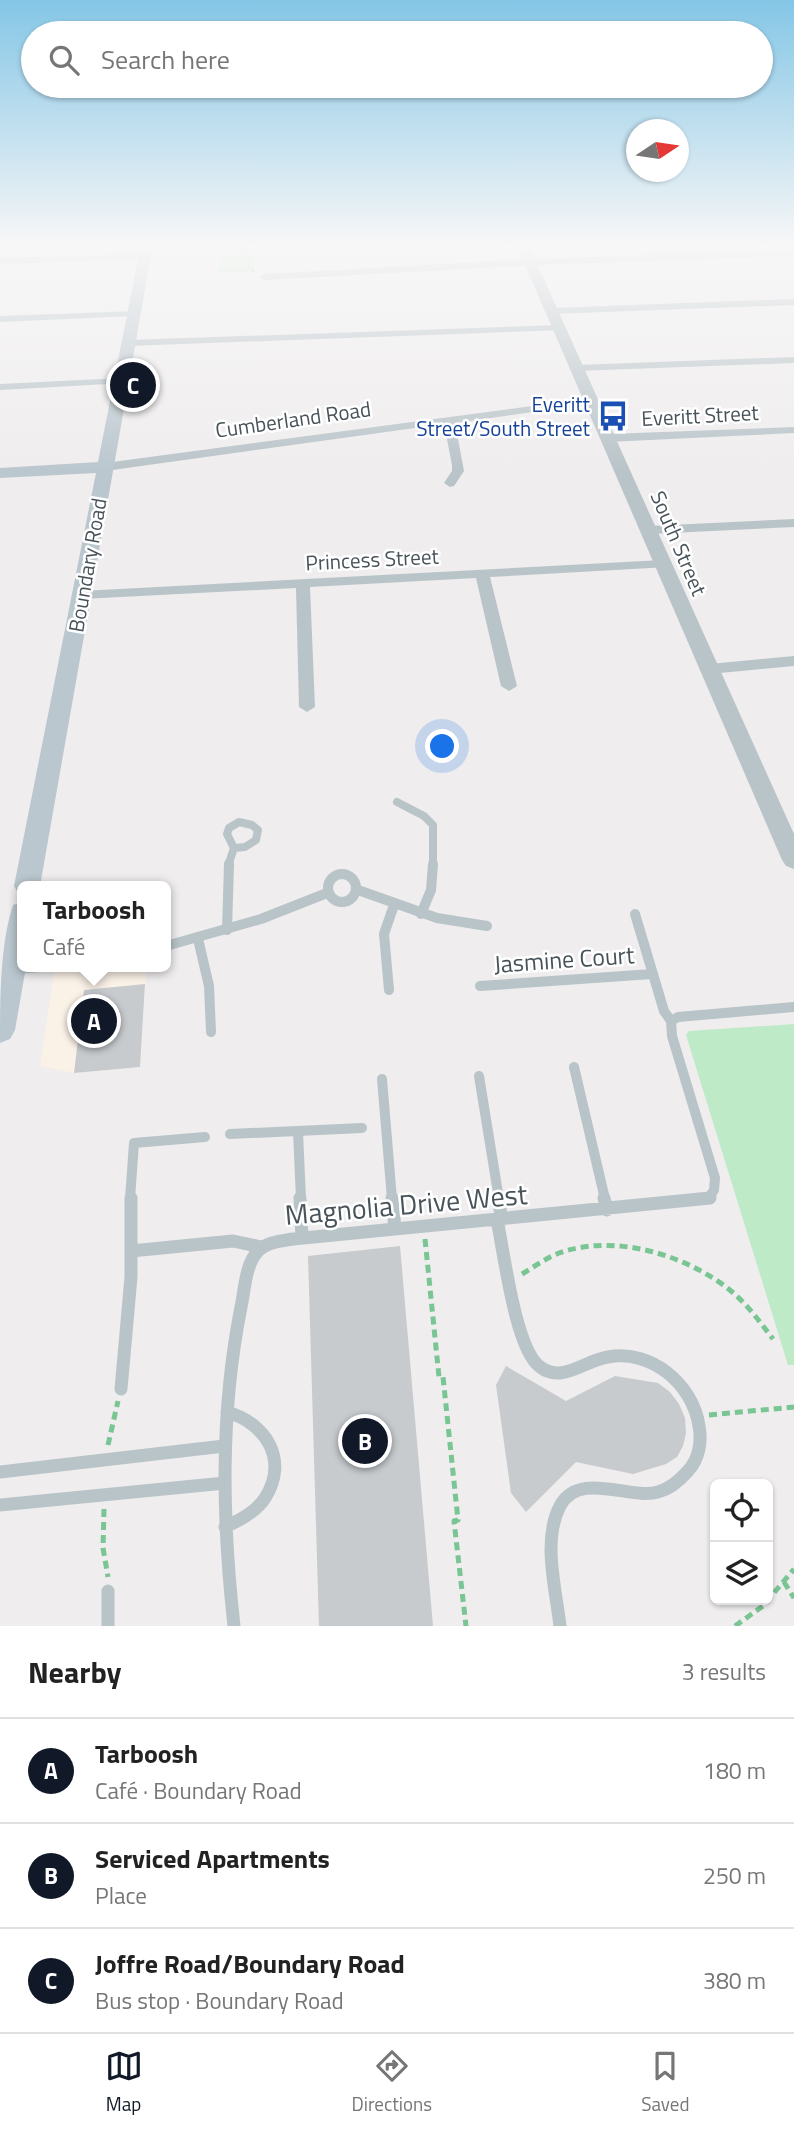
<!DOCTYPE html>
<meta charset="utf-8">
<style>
body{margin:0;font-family:"Titillium Web",sans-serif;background:#f6f6f6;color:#222}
.controls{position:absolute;right:21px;bottom:21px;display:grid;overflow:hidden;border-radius:10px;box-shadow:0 2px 5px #0004}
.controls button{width:63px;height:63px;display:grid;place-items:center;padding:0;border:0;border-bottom:2px solid #e0e0e0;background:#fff;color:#222;font:35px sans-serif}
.compass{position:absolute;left:626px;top:119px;width:63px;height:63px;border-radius:50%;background:#fff;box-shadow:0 2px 5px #0004;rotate:77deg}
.you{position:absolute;left:443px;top:747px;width:24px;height:24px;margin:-18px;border:5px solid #fff;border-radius:50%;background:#1a73e8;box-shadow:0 0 0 10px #1a73e833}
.badge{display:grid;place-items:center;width:46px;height:46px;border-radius:50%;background:#111827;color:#fff;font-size:23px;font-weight:700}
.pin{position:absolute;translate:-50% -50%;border:4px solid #fff;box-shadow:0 2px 7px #0006}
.popup{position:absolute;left:17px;top:881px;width:154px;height:91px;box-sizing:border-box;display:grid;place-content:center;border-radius:10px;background:#fff;filter:drop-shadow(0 2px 5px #0005);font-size:23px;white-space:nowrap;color:#767676}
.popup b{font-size:26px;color:#222}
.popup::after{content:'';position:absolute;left:50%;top:100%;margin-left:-14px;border:14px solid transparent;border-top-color:#fff}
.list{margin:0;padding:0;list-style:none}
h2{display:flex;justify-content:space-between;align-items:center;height:91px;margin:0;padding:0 28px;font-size:30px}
h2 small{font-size:23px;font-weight:400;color:#767676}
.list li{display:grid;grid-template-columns:46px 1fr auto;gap:21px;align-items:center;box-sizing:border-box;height:105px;padding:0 28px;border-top:2px solid #e0e0e0}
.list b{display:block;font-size:26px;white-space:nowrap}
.list p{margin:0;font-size:23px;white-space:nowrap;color:#767676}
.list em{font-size:23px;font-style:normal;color:#767676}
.icon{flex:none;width:38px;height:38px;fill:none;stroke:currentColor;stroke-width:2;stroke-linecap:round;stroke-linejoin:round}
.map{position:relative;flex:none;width:794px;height:1626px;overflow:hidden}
.search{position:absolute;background:#fff;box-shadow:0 2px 5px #0004;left:21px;right:21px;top:21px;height:77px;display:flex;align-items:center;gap:18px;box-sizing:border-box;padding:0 24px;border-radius:38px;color:#767676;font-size:26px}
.sheet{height:406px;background:#fff}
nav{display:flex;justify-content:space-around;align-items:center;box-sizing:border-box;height:98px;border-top:2px solid #e0e0e0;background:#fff;font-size:19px;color:#767676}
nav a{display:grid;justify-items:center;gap:4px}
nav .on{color:#111827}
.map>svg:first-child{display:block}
.commercial{fill:#faf1e7}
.green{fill:#beeac8}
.building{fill:#c7cbce}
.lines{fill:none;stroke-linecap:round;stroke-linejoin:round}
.path-far1{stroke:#79c593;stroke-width:2;stroke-dasharray:2.5 2;stroke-linecap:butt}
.path{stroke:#79c593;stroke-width:5;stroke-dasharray:8 5;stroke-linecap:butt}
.service-far2{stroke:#b9c4c9;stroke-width:8}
.service-far1{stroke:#b9c4c9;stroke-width:10}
.service{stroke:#b9c4c9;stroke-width:13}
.minor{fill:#b9c4c9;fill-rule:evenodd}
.tertiary{fill:#b9c4c9;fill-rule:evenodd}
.secondary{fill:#bac7ce;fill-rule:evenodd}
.labels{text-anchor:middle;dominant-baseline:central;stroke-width:5;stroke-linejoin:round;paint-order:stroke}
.far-transit-label{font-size:21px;fill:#164399;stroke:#fff;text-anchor:end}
.far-street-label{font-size:21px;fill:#475359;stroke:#fff}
.street-label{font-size:24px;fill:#475359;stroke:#fff}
.near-street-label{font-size:28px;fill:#475359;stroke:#fff}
</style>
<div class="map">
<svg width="794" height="1626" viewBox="0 0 794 1626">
<rect width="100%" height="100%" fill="#efeded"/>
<path class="commercial" d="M116,967H147L140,1067L74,1073L40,1066L54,972Z"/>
<path class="green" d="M239,244H254V270L258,272L218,273L219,257L238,256Z
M794,1024V1365H788L686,1035L689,1031Z"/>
<path class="building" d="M145,984L140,1067L74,1073L84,990Z
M400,1246L433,1626H319L308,1256Z
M506,1366L566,1401L615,1376L658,1383L670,1392L679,1404L685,1418L686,1433L683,1446L677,1457L666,1464L633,1474L576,1462L526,1512L511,1493L496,1385Z"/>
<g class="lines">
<path class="path-far1" d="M246,244L249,268L256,272"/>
<path class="path" d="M425,1239L439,1377H443L458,1520L454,1521L466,1626
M522,1274C534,1267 546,1258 559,1253C615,1233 687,1255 731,1291C747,1304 760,1322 773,1339
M709,1415L794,1407
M108,1445L118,1401
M104,1509L103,1548L108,1577
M784,1582L794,1598
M735,1626L763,1606L794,1569"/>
<path class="service-far2" d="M397,802L424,816L433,825V866
M239,822L252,825L258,830L256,840L245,847L234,848L227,834L229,828Z
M228,866L234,848"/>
<path class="service-far1" d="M328 888a14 14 0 1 1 28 0a14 14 0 1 1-28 0Z
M358,890L437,918L487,926
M421,914L431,890L433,864
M635,914L664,1011L671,1021
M227,930L229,864
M198,939L209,986L211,1032
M166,946L261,919L327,893
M16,969L39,967
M480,986L652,974
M389,990L384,934L394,905
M574,1067L605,1199
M479,1076L499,1199
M382,1079L392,1199
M298,1132L301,1199
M230,1134L362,1128
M130,1199L134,1143L205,1137
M708,1199L714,1190L715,1178L672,1036L671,1021L678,1017L794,1007"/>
<path class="service" d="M300,1198L302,1238
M392,1198L395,1229
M498,1198L502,1220
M604,1198L607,1210
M497,1220C504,1252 515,1347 539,1366C561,1385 585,1360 608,1357C651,1349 693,1384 699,1426C702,1442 699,1459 688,1471C680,1480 670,1489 658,1492C629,1500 579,1470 560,1506C542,1540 556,1590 560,1626
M131,1251L233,1241L261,1247
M121,1389L131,1277V1198
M0,1472L224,1446
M0,1505L225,1483
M225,1527C240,1520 256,1512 265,1498C289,1460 266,1423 227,1412
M108,1591V1626
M234,1626C222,1518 220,1413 241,1307C245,1289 245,1265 258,1251C267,1242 281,1241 293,1239L710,1198"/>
<path class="minor" d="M794,250V256L536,265L265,280L260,277L265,274L531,259Z
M148,254V258L145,259L0,264V258Z
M794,299V305L552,314L547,311L552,308Z
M137,311L139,313L134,316L0,322V316Z
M560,325L564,326V330L129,346L124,343L129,340Z
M794,357V363L577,371L572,368L577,365Z
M122,378L127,381L126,383L0,390V384Z
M592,398L598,401L596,403L455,423L464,471L454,486L450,487L444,483L452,471V465L444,424L105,471L99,467L105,463Z
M794,427V433L608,442L602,438L608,434Z
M794,519V527L649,534L642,530L649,526Z
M663,560L670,564L668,567L490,577L517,686L509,691L501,686L476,578L310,587L315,707L307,712L299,707L296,588L82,599L75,595L82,591Z
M794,656V666L710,674L702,669L710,664Z"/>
<path class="tertiary" d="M516,244H528L794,834V869L786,866L782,860Z"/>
<path class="secondary" d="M141,244H153L40,886H22V895L18,893L14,886L96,473L0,478V468L98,462Z
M22,902V967H26L15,1030L10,1039L0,1043C0,1000 0,945 13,905Z"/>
</g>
<linearGradient id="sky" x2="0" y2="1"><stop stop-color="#84c6e6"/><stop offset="0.52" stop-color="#f8f7f7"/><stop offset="1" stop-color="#f8f7f7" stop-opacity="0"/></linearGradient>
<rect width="794" height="472" fill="url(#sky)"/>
<defs>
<g id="bus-bare" transform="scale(2.415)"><path d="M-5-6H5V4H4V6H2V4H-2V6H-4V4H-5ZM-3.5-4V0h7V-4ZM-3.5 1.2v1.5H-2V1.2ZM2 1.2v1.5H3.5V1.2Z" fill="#1a4fb4" stroke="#fff" stroke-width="2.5" paint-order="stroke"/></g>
</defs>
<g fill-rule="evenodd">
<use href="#bus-bare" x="613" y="416"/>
</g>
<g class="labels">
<g class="far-transit-label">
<text x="590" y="404">Everitt<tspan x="590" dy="24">Street/South Street</tspan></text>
</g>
<g class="far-street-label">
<text transform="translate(700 415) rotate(-3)">Everitt Street</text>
<text transform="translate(293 419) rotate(-8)">Cumberland Road</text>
<text transform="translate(679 543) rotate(67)">South Street</text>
<text transform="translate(372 559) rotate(-3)">Princess Street</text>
<text transform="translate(87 565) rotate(-80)">Boundary Road</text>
</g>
<g class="street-label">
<text transform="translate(564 959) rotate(-4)">Jasmine Court</text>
</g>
<g class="near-street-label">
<text transform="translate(406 1204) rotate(-5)">Magnolia Drive West</text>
</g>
</g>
</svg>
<div class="controls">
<button><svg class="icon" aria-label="locate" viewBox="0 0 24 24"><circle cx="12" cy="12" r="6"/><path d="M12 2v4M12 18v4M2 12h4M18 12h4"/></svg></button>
<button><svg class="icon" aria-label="layers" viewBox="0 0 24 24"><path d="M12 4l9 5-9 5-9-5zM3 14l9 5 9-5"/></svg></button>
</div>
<svg class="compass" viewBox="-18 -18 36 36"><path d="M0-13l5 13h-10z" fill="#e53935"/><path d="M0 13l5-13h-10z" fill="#767676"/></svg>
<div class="you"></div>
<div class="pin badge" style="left:94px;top:1021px">A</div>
<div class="popup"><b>Tarboosh</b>Café</div>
<div class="pin badge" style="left:365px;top:1441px">B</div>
<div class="pin badge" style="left:133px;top:385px">C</div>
<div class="search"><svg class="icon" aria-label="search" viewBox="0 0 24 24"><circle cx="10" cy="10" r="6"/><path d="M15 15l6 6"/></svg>Search here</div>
</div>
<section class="sheet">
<h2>Nearby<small>3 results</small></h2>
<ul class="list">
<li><span class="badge">A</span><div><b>Tarboosh</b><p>Café · Boundary Road</p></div><em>180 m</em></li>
<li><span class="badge">B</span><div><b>Serviced Apartments</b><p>Place</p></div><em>250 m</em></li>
<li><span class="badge">C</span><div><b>Joffre Road/Boundary Road</b><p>Bus stop · Boundary Road</p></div><em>380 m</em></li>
</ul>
</section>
<nav>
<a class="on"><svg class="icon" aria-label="map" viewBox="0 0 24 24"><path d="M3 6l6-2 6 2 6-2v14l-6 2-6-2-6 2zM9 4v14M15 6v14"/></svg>Map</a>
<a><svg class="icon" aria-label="directions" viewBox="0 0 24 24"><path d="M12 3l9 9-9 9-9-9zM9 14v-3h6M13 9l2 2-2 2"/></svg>Directions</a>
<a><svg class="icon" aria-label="saved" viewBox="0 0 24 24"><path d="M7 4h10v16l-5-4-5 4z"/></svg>Saved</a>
</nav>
